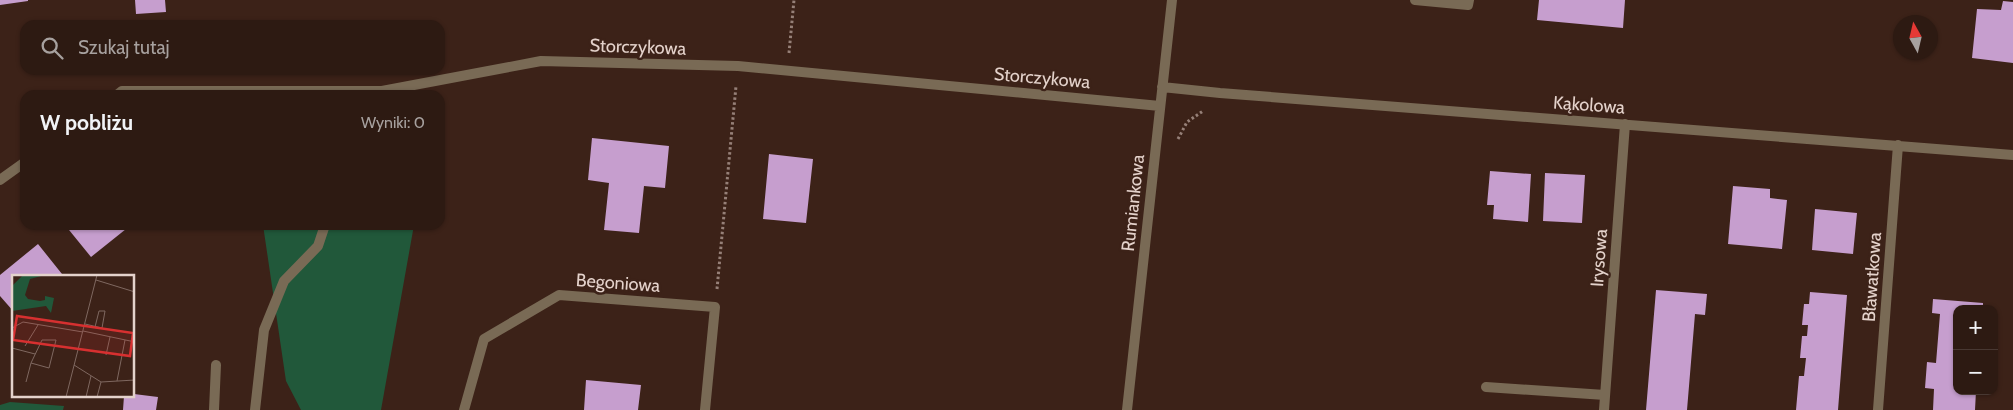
<!DOCTYPE html>
<html lang="pl">
<meta charset="utf-8">
<style>
body{margin:0;font-family:Cabin,sans-serif;background:#35231b;color:#f1f3f6}
.controls{position:absolute;right:15px;bottom:15px;display:grid;overflow:hidden;border-radius:10px;box-shadow:0 1px 4px #0004}
.controls button{width:45px;height:45px;display:grid;place-items:center;padding:0;border:0;border-bottom:1px solid #483832;background:#2d1a12;color:#f1f3f6;font:25px sans-serif}
.compass{position:absolute;left:1893px;top:15px;width:45px;height:45px;border-radius:50%;background:#2d1a12;box-shadow:0 1px 4px #0004;rotate:352deg}
.list{margin:0;padding:0;list-style:none}
h2{display:flex;justify-content:space-between;align-items:center;height:65px;margin:0;padding:0 20px;font-size:21px}
h2 small{font-size:16px;font-weight:400;color:#a7a19f}
.icon{flex:none;width:28px;height:28px;fill:none;stroke:currentColor;stroke-width:2;stroke-linecap:round;stroke-linejoin:round}
.map{position:relative;flex:none;width:2013px;height:410px;overflow:hidden}
.search{position:absolute;background:#2d1a12;box-shadow:0 1px 4px #0004;left:20px;top:20px;width:425px;height:55px;display:flex;align-items:center;gap:12px;box-sizing:border-box;padding:0 18px;border-radius:15px;color:#a7a19f;font-size:19px}
.panel{position:absolute;background:#2d1a12;box-shadow:0 1px 4px #0004;left:20px;top:90px;width:425px;height:140px;border-radius:15px}
.map>svg:first-child{display:block}
.green{fill:#21583a}
.building{fill:#c69ece}
.lines{fill:none;stroke-linecap:round;stroke-linejoin:round}
.path{stroke:#968078;stroke-width:3;stroke-dasharray:2.5 2.5;stroke-linecap:butt}
.lane{stroke:#796a55;stroke-width:10}
.street{stroke:#796a55;stroke-width:10}
.labels{text-anchor:middle;dominant-baseline:central;stroke-width:5;stroke-linejoin:round;paint-order:stroke}
.street-label{font-size:18px;fill:#e4d2cb;stroke:#3c2218}
.inset-road{fill:none;stroke:#7f6860;stroke-width:1}
.view{fill:#d73030;fill-opacity:0.15;stroke:#d73030;stroke-width:2.5}
.inset-edge{fill:none;stroke:#e4d2cb;stroke-width:2.5}
</style>
<div class="map">
<svg width="2013" height="410" viewBox="0 0 2013 410">
<rect width="100%" height="100%" fill="#3c2218"/>
<path class="green" d="M263,225H414L381,410H301L286,381Z
M10,402L64,406L63,410H0V405Z"/>
<path class="building" d="M0,0H28V1L0,5Z
M135,0H165L166,12L136,14Z
M1539,0H1625L1623,28L1537,20Z
M2003,1L2013,2V63L1972,58L1977,9L2001,10Z
M592,138L669,146L665,188L644,186L639,233L604,230L609,183L588,180Z
M769,154L813,159L806,223L763,219Z
M1490,171L1531,174L1528,222L1493,219L1494,205H1487Z
M1545,173L1585,175L1582,223L1543,221Z
M1733,186L1770,189V198L1787,200L1782,249L1728,244Z
M1815,209L1857,213L1853,254L1812,250Z
M65,225H131L91,257Z
M38,244L62,274L59,276H14V312L0,296V275Z
M1656,290L1707,294L1705,315L1695,314L1687,410H1646Z
M1810,292L1847,295L1838,410H1796L1799,376H1804L1806,358H1800L1802,336H1807L1808,325H1802L1804,304H1809Z
M1933,299L1983,303V309H1957V391H1976L1975,410H1933L1934,389L1925,388L1927,362L1936,363L1940,314L1932,313Z
M586,380L641,385L638,410H584Z
M134,394L158,397L156,410H123L124,396H134Z"/>
<g class="lines">
<path class="path" d="M789,53L794,0
M1178,139L1187,122L1203,111
M717,289L736,86"/>
<path class="lane" d="M1415,0L1468,5L1469,0"/>
<path class="street" d="M1162,87L1220,93L2013,155
M117,95L122,91H382L541,61L738,66L1160,106
M0,180L25,162
M1486,387L1605,395
M214,410L216,365
M255,410L264,330L284,281L318,246L325,225
M464,410L484,339L559,295L715,307L705,410
M1127,410L1172,0
M1604,410L1625,124
M1878,410L1898,145"/>
</g>
<g class="labels">
<g class="street-label">
<text transform="translate(638 47) rotate(2)">Storczykowa</text>
<text transform="translate(1042 78) rotate(5)">Storczykowa</text>
<text transform="translate(1589 105) rotate(4)">Kąkolowa</text>
<text transform="translate(1133 203) rotate(-84)">Rumiankowa</text>
<text transform="translate(1599 258) rotate(-86)">Irysowa</text>
<text transform="translate(1872 277) rotate(-86)">Bławatkowa</text>
<text transform="translate(618 283) rotate(4)">Begoniowa</text>
</g>
</g>
<g transform="translate(12 275)">
<rect width="122" height="122" fill="#3c2218"/>
<path d="M11,0H33L18,4L13,20L16,24L28,26L33,25V21L42,23L39,38L34,31L0,36V11Z" fill="#21583a"/>
<path class="inset-road" d="M84,5L123,17M73,49L90,53L93,36H87L83,52M0,53L11,47L71,57M71,56L123,67M13,71L26,50M0,73L23,79M94,80L98,62M62,90L89,107L123,105M105,106L113,65M14,107L19,88L30,65H44L37,93L19,88M54,122L85,0M74,122L79,101M85,122L89,107"/>
<path class="view" d="M5,41L121,58L118,81L1,65Z"/>
<rect width="122" height="122" class="inset-edge"/>
</g>
</svg>
<div class="controls">
<button>+</button>
<button>−</button>
</div>
<svg class="compass" viewBox="-18 -18 36 36"><path d="M0-13l5 13h-10z" fill="#e53935"/><path d="M0 13l5-13h-10z" fill="#a7a19f"/></svg>
<div class="search"><svg class="icon" aria-label="search" viewBox="0 0 24 24"><circle cx="10" cy="10" r="6"/><path d="M15 15l6 6"/></svg>Szukaj tutaj</div>
<section class="panel">
<h2>W pobliżu<small>Wyniki: 0</small></h2>
<ul class="list">
</ul>
</section>
</div>
